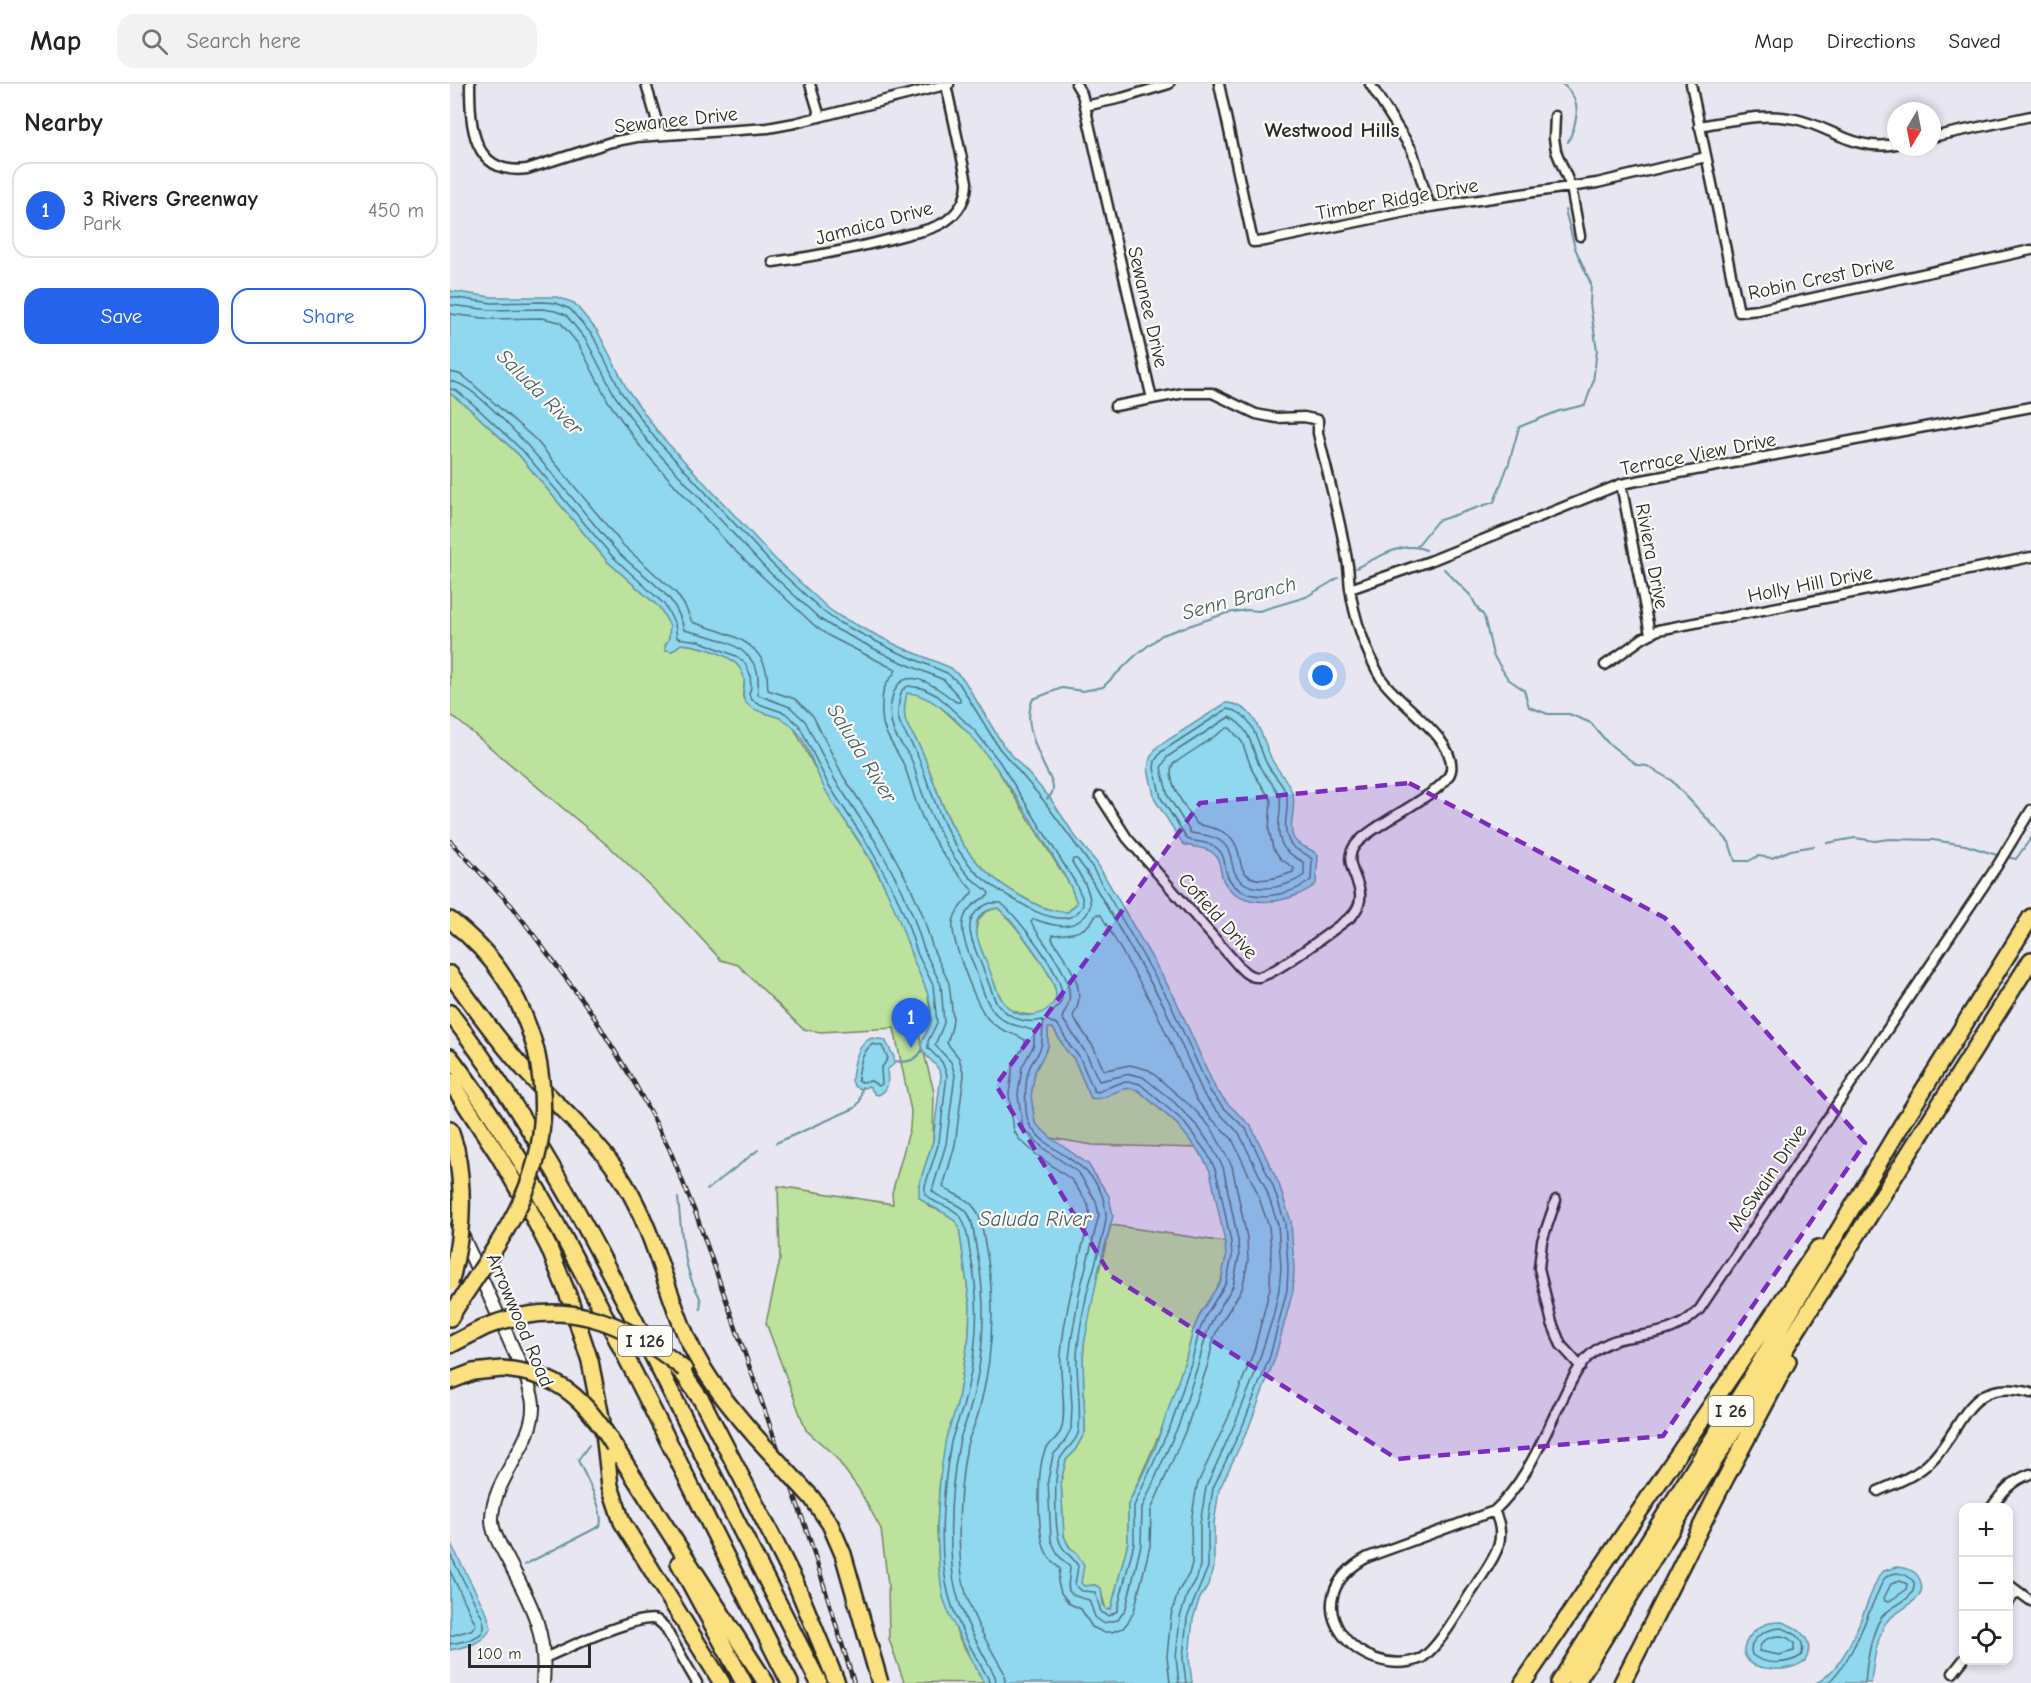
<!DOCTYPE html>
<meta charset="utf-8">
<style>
body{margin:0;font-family:"Comic Neue",sans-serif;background:#f2f2f2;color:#202124}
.controls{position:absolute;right:18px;bottom:18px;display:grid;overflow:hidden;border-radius:12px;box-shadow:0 3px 9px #0003}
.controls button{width:54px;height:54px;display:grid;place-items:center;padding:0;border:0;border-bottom:2px solid #e0e0e0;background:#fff;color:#202124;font:30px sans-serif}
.compass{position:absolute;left:1437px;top:18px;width:54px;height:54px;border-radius:50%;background:#fff;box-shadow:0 3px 9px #0003;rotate:190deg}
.scale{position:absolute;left:18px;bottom:15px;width:123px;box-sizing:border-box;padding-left:6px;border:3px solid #2b2b2b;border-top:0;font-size:16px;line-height:21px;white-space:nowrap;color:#2b2b2b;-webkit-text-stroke:4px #fdfcf7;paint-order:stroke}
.you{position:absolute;left:873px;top:592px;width:21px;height:21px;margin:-15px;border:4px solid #fff;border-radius:50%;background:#1a73e8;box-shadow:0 0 0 9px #1a73e833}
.badge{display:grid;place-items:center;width:39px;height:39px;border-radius:50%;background:#2563eb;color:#fff;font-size:20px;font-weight:700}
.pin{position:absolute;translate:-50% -50px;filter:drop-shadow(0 2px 3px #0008)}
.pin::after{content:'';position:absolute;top:32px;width:21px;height:18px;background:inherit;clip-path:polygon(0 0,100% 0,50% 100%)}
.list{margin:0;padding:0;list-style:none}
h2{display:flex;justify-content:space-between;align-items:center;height:78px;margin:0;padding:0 24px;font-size:26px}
h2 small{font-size:20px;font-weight:400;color:#757577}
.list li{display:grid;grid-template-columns:39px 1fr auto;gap:18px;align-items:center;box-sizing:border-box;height:96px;margin:0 12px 12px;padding:0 12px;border:2px solid #e0e0e0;border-radius:18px}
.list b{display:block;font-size:22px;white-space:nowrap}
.list p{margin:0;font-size:20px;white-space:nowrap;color:#757577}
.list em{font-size:20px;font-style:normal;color:#757577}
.actions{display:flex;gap:12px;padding:18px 24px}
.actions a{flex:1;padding:14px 0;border:2px solid #2563eb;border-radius:18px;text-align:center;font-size:21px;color:#2563eb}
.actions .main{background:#2563eb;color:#fff}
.icon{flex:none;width:33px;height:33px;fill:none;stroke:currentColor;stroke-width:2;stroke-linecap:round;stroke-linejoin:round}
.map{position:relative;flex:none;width:1581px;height:1599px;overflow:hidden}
header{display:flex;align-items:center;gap:36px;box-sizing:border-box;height:84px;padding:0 30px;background:#fff;border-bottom:2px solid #e0e0e0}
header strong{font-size:28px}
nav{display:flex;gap:33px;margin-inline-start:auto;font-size:21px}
.search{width:420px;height:54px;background:#f2f2f2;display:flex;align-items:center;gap:15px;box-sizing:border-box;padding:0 21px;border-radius:18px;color:#757577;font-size:22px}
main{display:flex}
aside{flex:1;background:#fff}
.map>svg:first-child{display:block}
.green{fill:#bce29d;stroke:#748664;stroke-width:1.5}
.water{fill:#8fd8f0;stroke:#6793a1;stroke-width:1.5;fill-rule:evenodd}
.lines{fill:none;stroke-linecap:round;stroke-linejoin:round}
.shore{stroke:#53707a;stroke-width:1.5}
.stream{stroke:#6793a1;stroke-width:2}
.street-casing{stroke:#2b2b2b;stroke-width:13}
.secondary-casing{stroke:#2b2b2b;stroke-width:16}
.highway-casing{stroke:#2b2b2b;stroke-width:20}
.street{stroke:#fdfcf7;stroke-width:8}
.secondary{stroke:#fdfcf7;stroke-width:12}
.highway{stroke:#fbe080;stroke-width:15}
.rail-casing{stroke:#2b2b2b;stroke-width:4.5}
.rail{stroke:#fdfcf7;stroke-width:2;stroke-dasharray:7;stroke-linecap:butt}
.highway-bridge-casing{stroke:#2b2b2b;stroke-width:20;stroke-linecap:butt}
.highway-bridge{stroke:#fbe080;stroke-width:15}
.marked{fill:#7b2cbf;fill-opacity:0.2;stroke:#7b2cbf;stroke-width:4.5;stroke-dasharray:12 8;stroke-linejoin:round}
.labels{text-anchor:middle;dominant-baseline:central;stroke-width:4.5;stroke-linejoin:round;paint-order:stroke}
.shield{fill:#fdfcf7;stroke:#6a6a68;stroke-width:1.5}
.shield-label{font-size:18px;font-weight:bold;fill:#2b2b2b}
.street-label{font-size:20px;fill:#2b2b2b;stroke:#fdfcf7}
.neighbourhood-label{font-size:21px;font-weight:bold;fill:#2b2b2b;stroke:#fdfcf7}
.water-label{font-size:21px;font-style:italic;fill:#495f66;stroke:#fdfcf7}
</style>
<header>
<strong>Map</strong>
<div class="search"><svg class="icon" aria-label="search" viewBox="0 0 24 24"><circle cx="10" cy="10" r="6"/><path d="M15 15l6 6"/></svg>Search here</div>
<nav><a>Map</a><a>Directions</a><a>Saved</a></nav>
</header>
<main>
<aside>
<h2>Nearby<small></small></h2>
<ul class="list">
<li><span class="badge">1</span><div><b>3 Rivers Greenway</b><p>Park</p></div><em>450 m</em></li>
</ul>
<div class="actions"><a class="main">Save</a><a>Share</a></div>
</aside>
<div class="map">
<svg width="1581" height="1599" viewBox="0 0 1581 1599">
<rect width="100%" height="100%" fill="#e8e6f1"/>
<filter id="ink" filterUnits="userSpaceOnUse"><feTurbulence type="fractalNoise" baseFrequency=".0167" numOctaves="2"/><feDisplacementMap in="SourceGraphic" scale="12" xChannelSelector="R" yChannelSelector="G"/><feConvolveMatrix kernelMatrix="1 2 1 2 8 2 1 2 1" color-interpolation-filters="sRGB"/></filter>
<g filter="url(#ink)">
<path class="green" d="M0,309L20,325L69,371L157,477L210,524L220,542L219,554L215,562L222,567L231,560C250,562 287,570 294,591C296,599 292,606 293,614L307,626L333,634L344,644L382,717L415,767L440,812L451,837L462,873L477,903L481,938L467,942L484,1008L483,1057L469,1101L478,1122C490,1127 503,1130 509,1143L520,1222L519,1252L507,1321L490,1393L487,1442L489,1485L508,1552L534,1599L454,1598L439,1555L438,1501L431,1445L408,1404L384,1371L356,1346L316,1239L330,1176L328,1102L443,1120L442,1109L460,1044L461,1027L444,944L370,948L353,945L288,881L271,876L226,827L162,765L0,630Z
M457,608L470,610L484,617L521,651L544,680L620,801L627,819L618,828C598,828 584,820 567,810C508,775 497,732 474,672C463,644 448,645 457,608Z
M548,824C565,840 601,886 606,908C611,933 570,939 554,919C545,907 534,871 527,855C524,838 530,827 548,824Z
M598,944H603L616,966L624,975L641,1014C658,1015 671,999 688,1006L728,1041L747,1064L643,1061L601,1054L585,1039L581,1012L585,987L598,963Z
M661,1141L775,1158L776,1173L771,1197L751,1228L743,1247L736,1274L716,1335L678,1421V1458L661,1525L656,1526L650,1504L645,1501L634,1502L630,1499C639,1474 620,1471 614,1452L611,1397L616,1376L624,1368L635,1348L633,1276L634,1260L642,1213Z"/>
<path class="water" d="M0,207L42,213H107L124,219L148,248L177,305L210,351L326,476L379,525L391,533L448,562L501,584L514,596L553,661L600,714L625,752L647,779L725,914L765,1004L777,1019L801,1042L829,1100L841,1138L844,1184L843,1207L825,1274L799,1343L769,1406L764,1440V1484L759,1499L749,1516L743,1535L739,1574L742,1599H534L501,1535L493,1513L489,1485L487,1442L490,1393L496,1354L507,1321L519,1252L520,1222L509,1143C501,1127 480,1126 469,1113V1101L483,1057L491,991C488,978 473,974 471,961C473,952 480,945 481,936C483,910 469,894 462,871C448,833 437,802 416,768C403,747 388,728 376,707C364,687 359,659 342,642C329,629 311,632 298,621C289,613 296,605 294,595C291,571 252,562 231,560L222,567L216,566L215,562L219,554L220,542L210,524L157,477L69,371L20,325L0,309ZM457,609C514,611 592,754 620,801L627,819L618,828C598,828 584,820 567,810C509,776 496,732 474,672C464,645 448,644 457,609ZM548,824C564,838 606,891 606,911C606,919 601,922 596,926C583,935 566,933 555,920C547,912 544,897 540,887C532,865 509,829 548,824ZM598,944H603L616,966L624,975L641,1014C657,1018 670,999 688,1006L728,1041L752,1072L760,1087L763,1101L775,1158L776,1173L771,1197L751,1228L743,1247L736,1274L705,1364L678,1421V1458L661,1525L657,1526L653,1520L651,1504L645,1501L634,1502L631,1499L634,1481L625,1467L619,1463L614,1452L611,1397L616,1376L624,1368L635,1348L633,1276L634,1260L649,1184L663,1132L659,1112L638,1080L601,1054L585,1039L581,1012L585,987L598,963Z
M776,619C807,620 812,655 822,676C828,688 840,697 843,712C846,725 838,740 843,753C848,764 862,763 868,772L866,800C843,819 793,828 774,798C769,789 772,776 763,769C755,762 742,764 733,760L705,716L698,685L700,674L707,663Z
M422,954L435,956L444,973V980L437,986C438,997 440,1006 428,1011L425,1010L419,1002L411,1005L404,1002L402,996C403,983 407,958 422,954Z
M0,1458L37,1530L41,1544C33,1560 16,1563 0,1566Z
M1446,1483C1456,1484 1466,1486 1470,1496C1480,1517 1443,1526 1435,1540C1426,1557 1423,1580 1421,1599H1366C1400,1582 1413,1524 1429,1492L1434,1487Z
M1332,1538C1350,1544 1366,1557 1355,1577C1351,1579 1347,1582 1342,1583C1330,1587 1299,1586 1295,1571C1291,1559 1304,1545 1314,1541C1319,1538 1327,1538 1332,1538Z"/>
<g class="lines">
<path class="shore" d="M0,213L42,219L93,218L106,219L120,225L143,252L171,308L205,354L322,480L375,529L388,538L445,567L497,589L509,599L549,664L594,717L642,783L719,917L760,1007L772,1022L796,1045L823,1102L835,1139L838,1184L837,1206L820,1272L793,1341L763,1404L758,1439V1483L737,1534L733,1574L736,1599
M0,221L41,226L93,225L105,227L116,231L136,256L165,312L199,359L316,485L370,535L384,544L442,574L494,596L510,614V618H506C488,604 452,575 442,614C439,625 440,639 445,650C449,659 458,667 462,677C465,685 467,695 470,703C481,733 496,767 518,791C524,798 533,802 539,809L538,812C497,830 515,858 527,890C532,903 536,921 547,931C559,943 571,941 584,947V961L572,983L568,1011L573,1044L593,1064L629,1089L646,1117L649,1131L629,1210L621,1258L619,1275L622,1322L621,1345L613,1360L603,1371L598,1396L601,1456L608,1471L620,1483C619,1505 611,1510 639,1516L645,1533L653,1539L668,1536L676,1524L691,1461L692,1424L729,1340L749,1278L756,1251L763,1235L783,1202L789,1172L788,1156L773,1083L763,1065L749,1044L724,1018L693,993L680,990L649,997L636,969L612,934C614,928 618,923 619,917C624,891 592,859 581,838L584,835C600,841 619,847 633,834C638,830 641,823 640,817C639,803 629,790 622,778L623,775H627L636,787L713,920L754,1011L767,1027L789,1049L816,1105L828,1141L831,1184L829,1205L823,1233L803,1295L786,1337L756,1403L750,1440V1481L747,1494L737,1511L730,1533L726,1574L729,1599
M0,230L41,235L92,234L110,238L129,261L158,317L192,365L281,463L366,543L381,553L446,586C444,591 441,593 438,597C434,603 432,612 432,619C430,648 441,656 453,679C459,692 462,708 468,723C480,755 500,782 523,807C516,818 507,822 503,838C500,854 527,924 539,936C550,948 563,948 575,956V960L563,980L559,1010L564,1047L569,1055L587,1071L622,1096L638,1120L640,1132C629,1177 615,1223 611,1270C609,1294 617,1320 612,1343C610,1354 598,1359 594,1369C587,1388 587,1450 596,1468C599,1475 605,1480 610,1485L608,1498L611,1509L620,1520L631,1525L642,1543L653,1548H662L673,1544L679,1537L684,1527L700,1462L701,1426L737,1343L758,1280L764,1253L771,1239L792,1205L798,1177L797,1154L782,1082L762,1045L744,1025L699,986L680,981L656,986L653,985L644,964L623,933C624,929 627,925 628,920C633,896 614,874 602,855L603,851C624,849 634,851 647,830L651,831L705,925L746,1015L760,1033L782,1055L807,1108L819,1143L821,1164L820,1204L804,1267L778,1334L747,1401L741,1438L742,1479L739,1490L728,1508L721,1532L717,1572L720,1599
M0,288L9,290L16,294L86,356L173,461L226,509L235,522L242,538C270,548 307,553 316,586C318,593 317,599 318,606L345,615L363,632L393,692L435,755L460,802L472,829L483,865L499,899L503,934L502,943L497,959L509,974L514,991L505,1061L493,1103C503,1111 518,1113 526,1126C533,1137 533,1152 536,1165C546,1219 543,1274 529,1327C526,1339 520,1350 517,1361C510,1400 507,1444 511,1484C515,1523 535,1555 554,1588L555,1599
M0,297C35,299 137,434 165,465C182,484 206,497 222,518C228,527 232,536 234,546C260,552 297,558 307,587C309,595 308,603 308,611L340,623L355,637L385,696L427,760L452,806L463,832L475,868L491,901L494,939L485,961L501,978L505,991L496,1060L482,1107C492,1117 508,1117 517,1128C524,1138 524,1152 526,1163C537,1217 535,1272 520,1325C517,1337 511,1348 509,1360C501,1400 499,1442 502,1483C505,1523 526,1557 545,1592L546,1599
M0,305L6,306L24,321L73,367L162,472L214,520L225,540L227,554L249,557L286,572L295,579L300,590L301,603L299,610L301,615L309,620L335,629L349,641L378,700L420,764L445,809L456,835L468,871L483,901L487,939L478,957V964L492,978L497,991L489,1058L475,1102V1110C484,1122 504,1121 512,1135C518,1145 519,1167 522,1179C531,1226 525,1278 513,1323C509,1335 504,1346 501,1358C493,1403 487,1467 499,1512C507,1541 523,1568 538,1594L539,1599
M458,602L472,604L488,612L525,647L549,677L625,798L632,813L633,821C626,834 616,836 602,833C588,830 577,823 565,816C550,807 535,798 524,786C495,755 483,712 469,675C458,646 440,644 452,606Z
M777,625C806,628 807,663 818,682C824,692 835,701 837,713C839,727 832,741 838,755C842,767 854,767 862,775L861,796C841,812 796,822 779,795C773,786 777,773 768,765C759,757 747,759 737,755L711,714L704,684L705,677L711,668Z
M779,633C801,643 801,664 810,683C816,694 828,703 830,715C832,730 825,743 831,758C835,770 846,772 854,779V791C838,804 797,813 785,789C780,779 783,768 773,759C764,751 752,751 741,749L718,712L711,684L717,673Z
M780,644L792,658L803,688L821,716L819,746L823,764L831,775L844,784L843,788C830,793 803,803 793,786C788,775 791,766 782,755C773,745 759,743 747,740C738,728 714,696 723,680L777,644Z
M540,819H551C568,833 615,892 612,914C610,925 600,927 596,936L608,941L620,962L629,972L644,1007L648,1008C662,1002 675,994 690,1000L733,1037L757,1069L765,1085L769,1100L781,1158L782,1173L776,1199L756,1231L749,1248L742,1276L722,1338L684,1422V1459L667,1527L659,1532L651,1528L645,1508L632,1507L625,1501L628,1482C623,1473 615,1469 611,1461C604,1448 604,1389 610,1375C615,1365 628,1357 629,1345C631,1322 627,1299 627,1276C627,1255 633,1229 637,1209C641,1191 658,1143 656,1129C651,1076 604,1076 581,1043C573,1032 575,997 579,985C581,978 588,972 590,965C594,957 591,947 594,939L592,936C573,941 555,932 545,916C540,903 535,889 529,875C520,853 510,831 540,819Z
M423,960L432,962L438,974L431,985L432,1000L429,1002L421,997L411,998L408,996C409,984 412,966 423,960Z
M0,1470L32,1533C32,1534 35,1541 34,1543C34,1555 9,1558 0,1560
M0,1487L26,1541L21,1546L0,1552
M1450,1497L1457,1500L1456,1506L1438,1518L1435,1517L1434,1514L1441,1500Z
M1331,1544C1345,1548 1357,1557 1351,1572C1336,1581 1316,1581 1302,1571C1297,1554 1317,1545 1331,1544Z
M1331,1552L1338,1554L1344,1559V1567L1329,1571L1309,1567C1310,1556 1321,1552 1331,1552Z
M1378,1599C1407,1571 1416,1530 1434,1495C1443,1486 1456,1488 1464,1498C1467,1517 1440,1520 1431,1534C1421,1549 1416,1582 1415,1599"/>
<path class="stream" d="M1112,0C1133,16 1128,36 1118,58
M967,462L987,437L1044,418L1059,379L1069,343L1109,327L1135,321L1143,298L1147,266L1140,220L1141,200L1125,164L1115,126
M906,484C927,474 953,456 976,466
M994,485L1021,512L1028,525L1034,532L1043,571L1058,595L1074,606L1079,623L1098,630H1119L1141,639L1157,658L1180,676L1187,681L1197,682L1221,696L1279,758L1285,777H1299L1308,772L1322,774L1341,766L1364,762
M597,715C601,712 603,709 603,703C602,695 596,687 593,680C585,661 573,636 583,615L612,604L633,607L653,603L686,571L712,551L777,529L797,526L809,527L856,513L888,494
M1377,759L1405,754L1425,757L1439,755L1483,756L1515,761L1550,772
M1556,773L1566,775L1581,754
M444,977C456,979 467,977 472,966
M326,1059L405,1024L410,1017L412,1003
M257,1106L308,1066
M228,1114C231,1142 232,1169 241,1195C245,1208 253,1211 250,1225
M74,1481L150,1442C155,1426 135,1392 128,1376L139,1361"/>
<g class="street-casing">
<path id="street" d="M20,0C20,41 22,92 77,85L161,58L187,53L318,44L345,39L499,0
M196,0L211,51
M360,0L370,33
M626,0L632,10L635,22L702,315
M769,0L803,158L815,157L980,123L1147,99L1256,73
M920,0L962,66L980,123
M1241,0L1289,228L1308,226L1581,166
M635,22L672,14L719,0
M1105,32L1104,54L1106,67L1121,103L1130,152
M1249,42C1281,37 1313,28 1345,35C1382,43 1405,68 1446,60
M1482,53L1581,32
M323,178C367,172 409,164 452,152C466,148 483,146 496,137C509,128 517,114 517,98L496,1
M1171,400L1200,550
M900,505L980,477L1171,400L1581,323
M1155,581L1193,554L1208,546L1465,497L1581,473
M650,712L677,754L786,879C792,886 799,894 809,893C828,889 884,845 902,832C905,828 908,824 909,820C916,799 889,780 906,760C925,738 998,708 1001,686C1006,654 946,619 931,594C916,568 904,534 900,504C899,497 899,489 898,482C891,437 878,393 868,349V336L854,333L826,334L806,330L762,309H734L665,322
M1106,1116L1092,1157L1089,1184L1102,1239L1111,1261L1131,1283
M1428,1407C1446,1399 1466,1392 1480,1378C1515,1344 1516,1291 1581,1309
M1541,1424C1553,1407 1561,1397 1580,1390
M1044,1427C1076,1398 1092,1356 1111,1318C1119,1302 1127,1283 1140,1271C1166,1247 1194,1256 1222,1244C1233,1240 1240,1234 1249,1226L1547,782L1581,726
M1044,1427C1060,1457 1042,1476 1026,1501C1012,1521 991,1561 972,1574C911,1599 836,1517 918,1473Z
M1558,1500L1581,1517
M1558,1518L1567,1508
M95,1574C115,1565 189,1529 207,1536C208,1537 213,1541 214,1542L247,1599
M1503,1589L1514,1575"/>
</g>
<g class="secondary-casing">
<path id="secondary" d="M0,1124L78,1298C79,1305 83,1313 83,1321C85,1359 41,1397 42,1436C42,1450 53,1466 59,1478C82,1522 97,1548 93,1599"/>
</g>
<g class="highway-casing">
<path id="highway" d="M0,836C46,872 70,911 86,966
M0,890C26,925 52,962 82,994C113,1028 151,1059 175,1100C205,1149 215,1205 238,1256C255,1293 280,1323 306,1353
M0,929C92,1050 159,1185 227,1320C274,1413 322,1506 369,1599
M0,973C62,1053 108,1141 154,1230C217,1352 277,1477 340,1599
M0,997L49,1072L76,1119L99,1164L120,1216L140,1277L154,1349L160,1402L172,1438L272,1599
M0,1046L6,1065
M0,1234L7,1222
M0,1261L35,1243
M221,1278L234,1291L252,1317L323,1454L346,1500L387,1599
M0,1297L23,1288L52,1285
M164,1362L316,1599
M229,1479L294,1599
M1073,1599L1368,1164
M1109,1599L1296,1302L1446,1050L1581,833
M1126,1599L1239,1417L1581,876
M1172,1599L1272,1401L1338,1277"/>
</g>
<use href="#street" class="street"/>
<use href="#secondary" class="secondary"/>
<use href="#highway" class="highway"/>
<g class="rail-casing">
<path id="rail" d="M0,757L62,822L141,928L185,1000L219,1064L247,1133L359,1453L404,1599"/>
</g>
<use href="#rail" class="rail"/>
<g class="highway-bridge-casing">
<path id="highway-bridge" d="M0,1199C13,1153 15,1111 6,1065
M7,1222C65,1134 110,1078 86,966
M35,1243C112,1212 172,1235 234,1285
M52,1285C109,1289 136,1316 164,1362
M306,1353L362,1414L380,1440L393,1470L430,1599"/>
</g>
<use href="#highway-bridge" class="highway-bridge"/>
</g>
</g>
<path class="marked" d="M959,699L1215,834L1415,1059L1213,1352L947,1375L661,1192L546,1001L750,719Z"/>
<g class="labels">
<g class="shield">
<rect x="168" y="1242" width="54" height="30" rx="4.5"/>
<rect x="1258.5" y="1312" width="45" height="30" rx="4.5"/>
</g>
<g class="shield-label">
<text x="195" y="1257">I 126</text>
<text x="1281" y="1327">I 26</text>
</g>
<g class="street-label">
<text transform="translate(226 36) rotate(-6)">Sewanee Drive</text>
<text transform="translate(947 115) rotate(-10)">Timber Ridge Drive</text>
<text transform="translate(424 139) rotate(-15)">Jamaica Drive</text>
<text transform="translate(1371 194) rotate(-12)">Robin Crest Drive</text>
<text transform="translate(698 223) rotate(77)">Sewanee Drive</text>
<text transform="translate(1248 370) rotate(-11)">Terrace View Drive</text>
<text transform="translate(1202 472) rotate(79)">Riviera Drive</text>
<text transform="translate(1360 500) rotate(-11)">Holly Hill Drive</text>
<text transform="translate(768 832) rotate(48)">Cofield Drive</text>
<text transform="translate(1317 1094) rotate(-56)">McSwain Drive</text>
<text transform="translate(70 1236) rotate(67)">Arrowwood Road</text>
</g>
<g class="neighbourhood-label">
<text x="882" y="46">Westwood Hills</text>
</g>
<g class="water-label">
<text transform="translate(90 308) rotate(45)">Saluda River</text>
<text transform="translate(789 514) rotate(-15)">Senn Branch</text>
<text transform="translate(412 669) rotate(58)">Saluda River</text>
<text x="585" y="1135">Saluda River</text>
</g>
</g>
</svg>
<div class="controls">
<button>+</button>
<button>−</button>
<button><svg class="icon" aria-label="locate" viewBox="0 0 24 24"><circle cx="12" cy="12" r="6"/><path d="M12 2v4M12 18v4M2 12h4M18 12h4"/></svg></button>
</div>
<svg class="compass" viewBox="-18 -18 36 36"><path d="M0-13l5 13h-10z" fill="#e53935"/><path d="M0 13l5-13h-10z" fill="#757577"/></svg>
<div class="scale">100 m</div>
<div class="you"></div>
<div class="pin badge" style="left:461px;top:964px">1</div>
</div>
</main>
